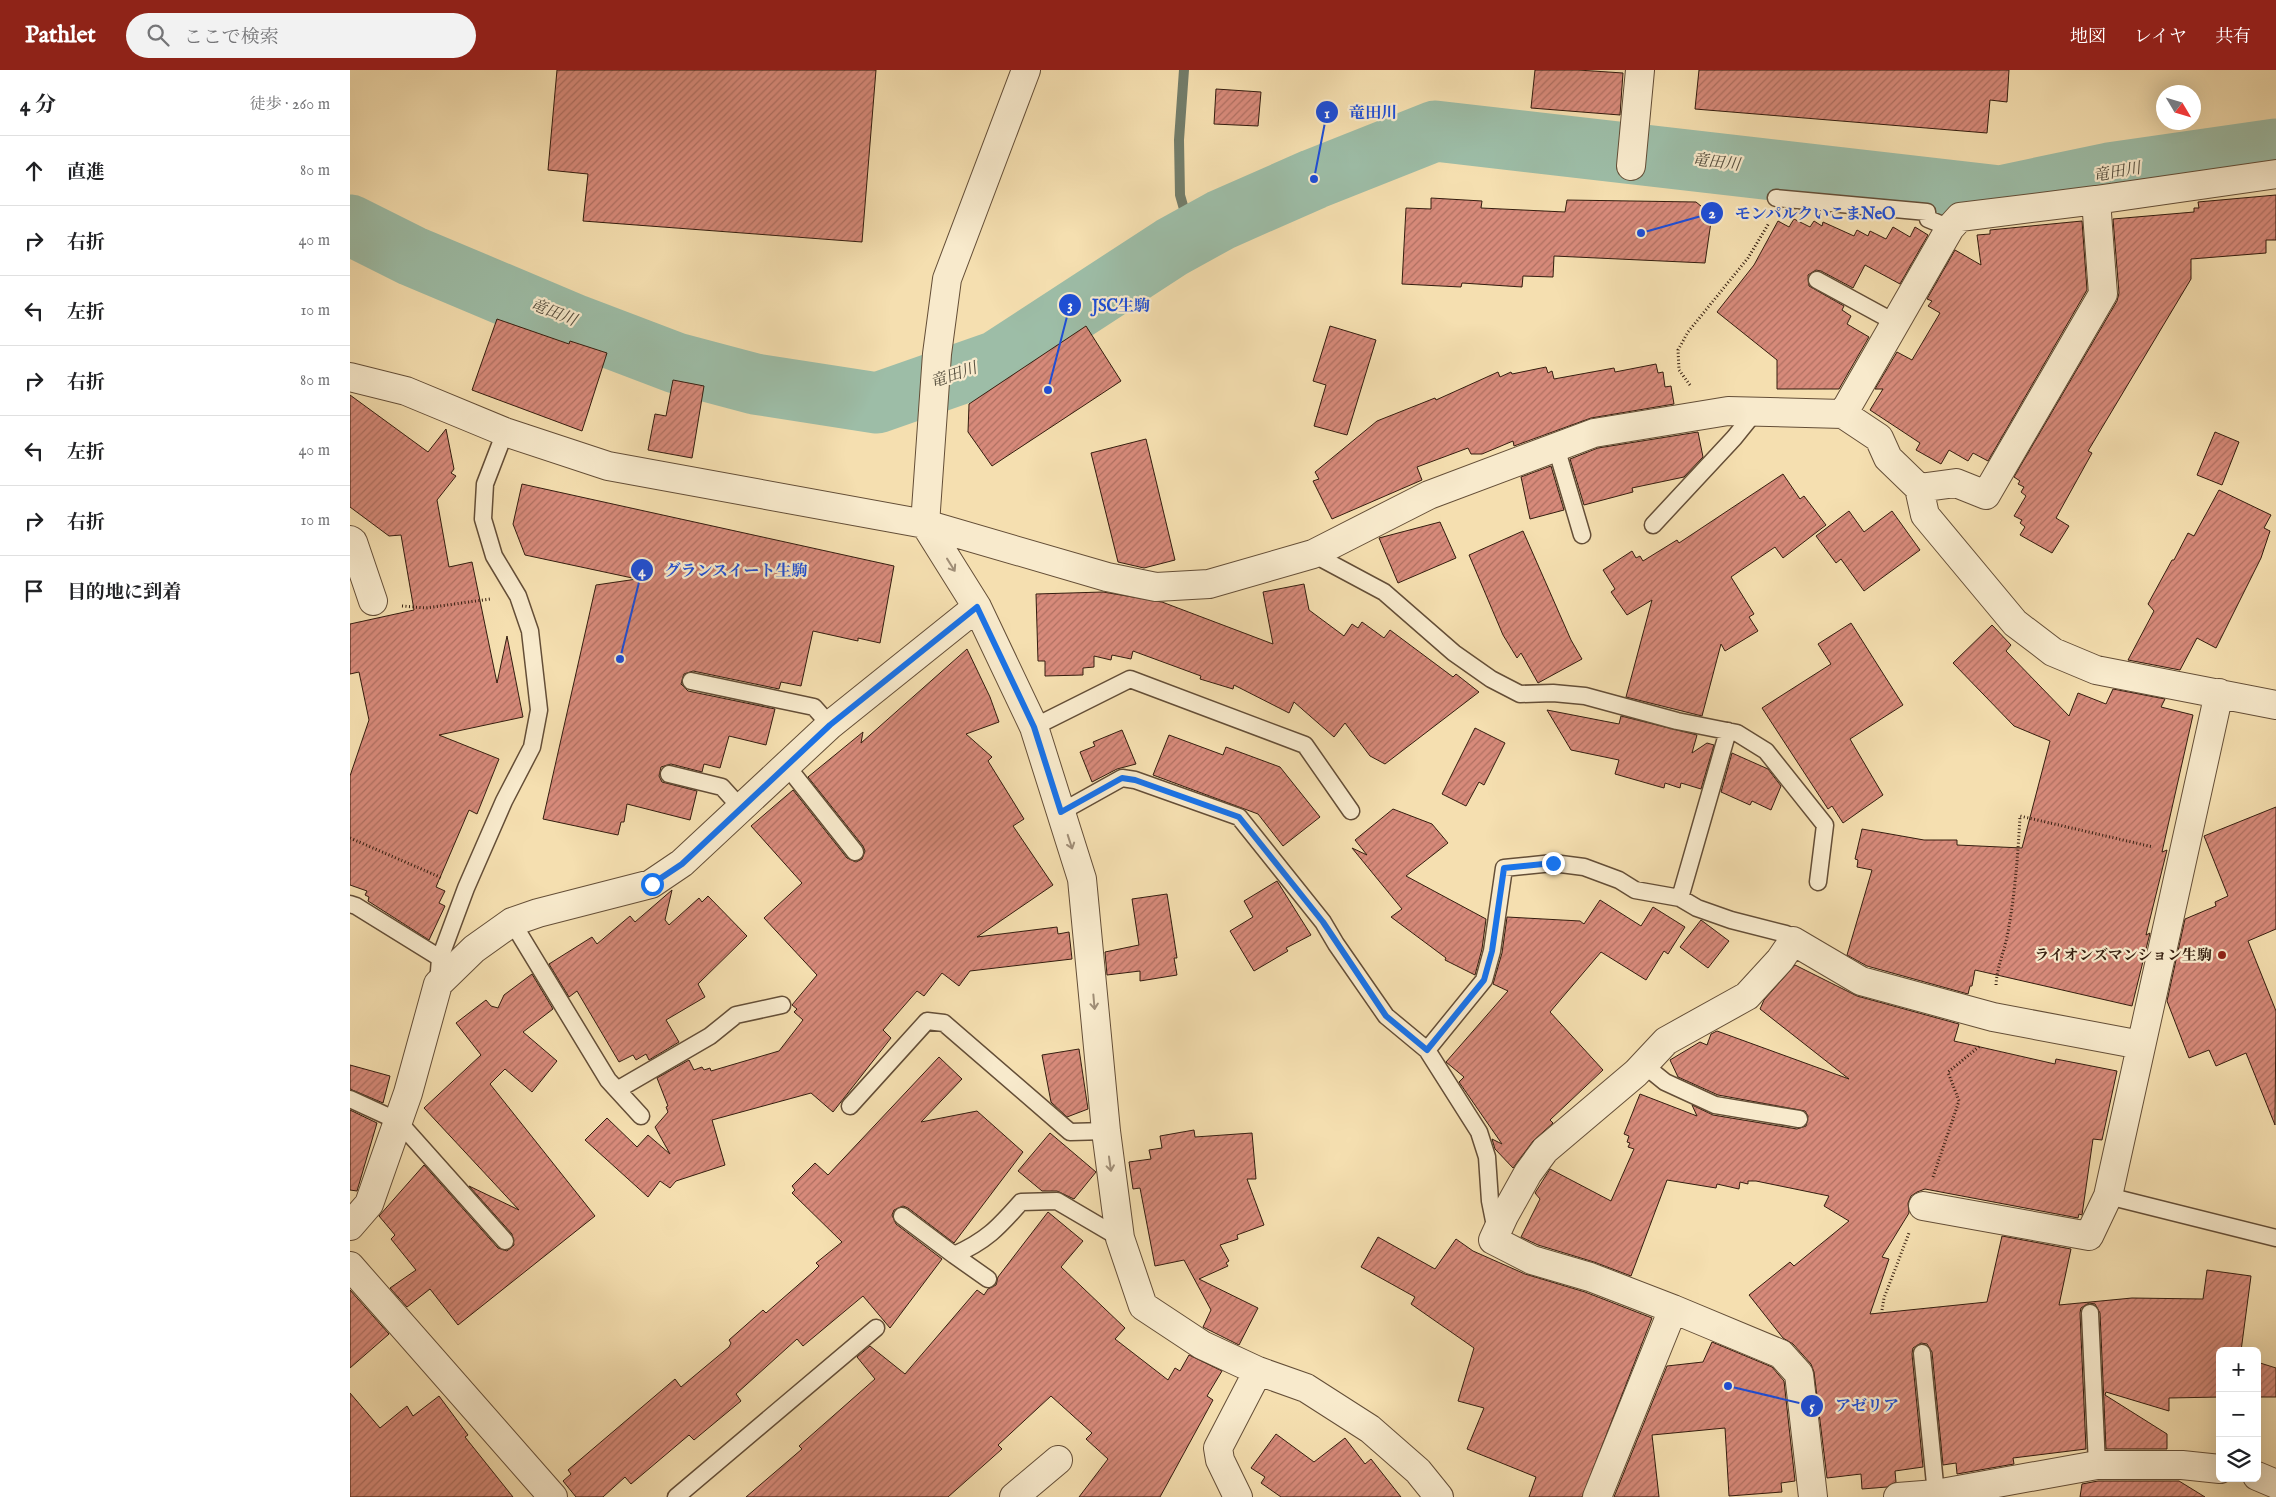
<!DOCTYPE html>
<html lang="ja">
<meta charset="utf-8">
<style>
body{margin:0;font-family:"IM FELL English","Noto Serif JP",serif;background:#f2f2f2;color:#202124}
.controls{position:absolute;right:15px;bottom:15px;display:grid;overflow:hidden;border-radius:8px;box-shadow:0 5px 20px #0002}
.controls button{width:45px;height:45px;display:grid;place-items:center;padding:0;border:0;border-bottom:1px solid #e0e0e0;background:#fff;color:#202124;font:25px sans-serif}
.compass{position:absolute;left:1806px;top:15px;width:45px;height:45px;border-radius:50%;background:#fff;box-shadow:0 5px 20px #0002;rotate:128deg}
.stop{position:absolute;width:15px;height:15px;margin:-11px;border:4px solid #1a73e8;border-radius:50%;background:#fff}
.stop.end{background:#1a73e8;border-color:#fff;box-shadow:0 1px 5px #0008}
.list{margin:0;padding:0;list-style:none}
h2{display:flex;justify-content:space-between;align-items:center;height:65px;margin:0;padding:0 20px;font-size:21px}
h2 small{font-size:16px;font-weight:400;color:#757577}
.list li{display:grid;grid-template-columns:32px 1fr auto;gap:15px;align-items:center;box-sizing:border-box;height:70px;padding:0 20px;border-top:1px solid #e0e0e0}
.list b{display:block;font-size:19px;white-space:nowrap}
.list em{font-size:16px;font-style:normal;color:#757577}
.icon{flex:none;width:28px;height:28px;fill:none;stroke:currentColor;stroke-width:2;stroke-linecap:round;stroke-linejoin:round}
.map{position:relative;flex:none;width:1926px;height:1427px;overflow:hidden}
header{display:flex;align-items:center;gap:30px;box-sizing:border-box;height:70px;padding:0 25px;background:#8f2418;color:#fff}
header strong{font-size:24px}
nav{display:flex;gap:28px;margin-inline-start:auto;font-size:18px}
.search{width:350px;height:45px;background:#f2f2f2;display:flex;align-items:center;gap:12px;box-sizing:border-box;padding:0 18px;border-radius:28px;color:#757577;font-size:19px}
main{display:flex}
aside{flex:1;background:#fff}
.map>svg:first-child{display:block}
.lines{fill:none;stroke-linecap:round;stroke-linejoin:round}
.stream{stroke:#737d6a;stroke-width:10}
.river{stroke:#9dbda7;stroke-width:61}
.building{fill:url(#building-hatch);stroke:#341d0f}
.service-casing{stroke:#644e37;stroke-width:19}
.minor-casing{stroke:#644e37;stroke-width:30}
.tertiary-casing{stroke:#644e37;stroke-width:30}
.path{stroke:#341d0f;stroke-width:3;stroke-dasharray:1 2.5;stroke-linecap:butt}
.service{stroke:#f8eacc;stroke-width:16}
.minor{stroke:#f8eacc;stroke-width:28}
.tertiary{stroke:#f8eacc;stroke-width:28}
.oneway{stroke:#a08e77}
.route{stroke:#1a73e8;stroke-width:6}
.poi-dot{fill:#8f2418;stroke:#f8eacc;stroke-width:2}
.labels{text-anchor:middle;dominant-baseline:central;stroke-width:4.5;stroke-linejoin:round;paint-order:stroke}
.poi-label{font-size:15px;font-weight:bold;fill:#341d0f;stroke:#f8eacc;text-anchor:end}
.water-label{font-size:16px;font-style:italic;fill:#544d3d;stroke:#f8eacc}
.leader{fill:none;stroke:#1d4ed8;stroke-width:2}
.callout-dot{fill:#1d4ed8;stroke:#f8eacc;stroke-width:2}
.mark-label{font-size:15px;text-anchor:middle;font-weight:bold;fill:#fff}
.callout-label{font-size:16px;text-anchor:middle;font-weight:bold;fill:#1d4ed8;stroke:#f8eacc;stroke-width:4.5;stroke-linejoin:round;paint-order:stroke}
</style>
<header>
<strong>Pathlet</strong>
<div class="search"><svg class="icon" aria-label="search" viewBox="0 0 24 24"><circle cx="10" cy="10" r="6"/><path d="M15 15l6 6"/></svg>ここで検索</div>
<nav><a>地図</a><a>レイヤ</a><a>共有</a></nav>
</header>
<main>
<aside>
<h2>4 分<small>徒歩 · 260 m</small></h2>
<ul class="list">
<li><svg class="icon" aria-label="ahead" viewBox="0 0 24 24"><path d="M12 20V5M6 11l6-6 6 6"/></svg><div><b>直進</b></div><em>80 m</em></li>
<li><svg class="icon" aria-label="right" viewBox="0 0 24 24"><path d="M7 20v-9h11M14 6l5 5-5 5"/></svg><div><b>右折</b></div><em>40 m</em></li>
<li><svg class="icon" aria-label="left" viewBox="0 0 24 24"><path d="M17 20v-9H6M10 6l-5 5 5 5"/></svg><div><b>左折</b></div><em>10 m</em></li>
<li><svg class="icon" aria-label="right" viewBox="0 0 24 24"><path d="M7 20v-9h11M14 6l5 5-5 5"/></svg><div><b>右折</b></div><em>80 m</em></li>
<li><svg class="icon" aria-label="left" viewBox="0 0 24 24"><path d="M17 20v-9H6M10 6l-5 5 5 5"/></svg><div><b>左折</b></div><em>40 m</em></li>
<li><svg class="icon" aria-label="right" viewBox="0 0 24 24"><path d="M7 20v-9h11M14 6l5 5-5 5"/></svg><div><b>右折</b></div><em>10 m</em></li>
<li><svg class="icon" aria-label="arrive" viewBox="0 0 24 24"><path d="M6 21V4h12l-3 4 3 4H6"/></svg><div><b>目的地に到着</b></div></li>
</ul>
</aside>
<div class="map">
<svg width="1926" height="1427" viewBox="0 0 1926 1427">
<defs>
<pattern id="building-hatch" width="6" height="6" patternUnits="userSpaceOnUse" patternTransform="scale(1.25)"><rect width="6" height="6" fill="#d78a7a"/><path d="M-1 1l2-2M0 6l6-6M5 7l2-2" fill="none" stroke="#af7062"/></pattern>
</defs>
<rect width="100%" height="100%" fill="#f5dfb0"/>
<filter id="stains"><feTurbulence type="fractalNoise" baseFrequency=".004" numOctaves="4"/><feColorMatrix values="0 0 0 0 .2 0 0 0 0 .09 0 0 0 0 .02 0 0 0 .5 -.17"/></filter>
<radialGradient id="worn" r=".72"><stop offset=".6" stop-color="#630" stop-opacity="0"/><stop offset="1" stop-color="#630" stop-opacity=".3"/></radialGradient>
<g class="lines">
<path class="stream" d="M834,0L829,70L830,125L842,167"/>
<path class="river" d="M0,155L62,186L226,255L326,293L405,314L527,333L647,291L822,177L871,150L964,109L1085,61L1650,126L1759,103L1926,79"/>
</g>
<path class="building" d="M207,0H526L512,172L233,151L238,104L198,100Z
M1185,0H1228L1273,3L1270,45L1181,38Z
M1349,0H1659L1657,32L1640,30L1637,63L1345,39Z
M866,19L911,22L908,56L864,54Z
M1926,125V170H1916V183L1841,189V209L1738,381L1742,383L1706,448L1719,456L1702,483L1670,465L1675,457L1670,453L1672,450L1664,446L1676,426L1671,422L1674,417L1668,414L1670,411L1664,407L1767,231L1769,223L1763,149L1844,142V138H1849L1848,132Z
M1081,128L1132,131L1131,138L1215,142L1217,130L1346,132L1362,145L1355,193L1204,186L1203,207L1173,206L1172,217L1112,213L1111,217L1052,214L1056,138L1081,139Z
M1444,149L1460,157L1464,151L1472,156L1473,152L1504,166L1507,160L1518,166L1520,161L1536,169L1543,157L1560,167L1565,157L1578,165L1550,214L1515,195L1503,218L1471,201L1466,200L1458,205L1459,216L1494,236L1492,240L1501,246L1497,254L1519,267L1489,319H1427V290L1367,242L1404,195L1428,151L1439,157Z
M1732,151L1737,220L1638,391L1623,383L1618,391L1599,380L1591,394L1566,380L1570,373L1520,340L1533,319H1525L1547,282L1562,290L1590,243L1578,236L1582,231L1577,229L1605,180L1631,195L1627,165L1640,164V160Z
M147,249L219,274L220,271L257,283L232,361L122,320Z
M736,256L771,311L642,396L618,362L619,334Z
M980,256L1026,270L997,365L964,356L976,315L963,311Z
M1306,294L1308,303L1313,302L1315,317L1321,316L1324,334L1241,348L1164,376L1163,371L1132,384H1121L1118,378L1067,397L1072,410L982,449L963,411L969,409L965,402L1027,351L1085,328L1086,330L1148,302L1150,307L1161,302L1162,304L1196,297L1198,303L1202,301L1204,309L1264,298L1265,302Z
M323,310L354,316L342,388L298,380L305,344L316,346Z
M0,325L78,382L96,359L104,399L101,403L106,406L87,430L99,497L122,492L147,613L157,566L173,647L89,665L149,689L127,744L119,740L86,817L95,821L89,833L95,836L79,870L18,831L19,827L15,825L17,821L0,815V706L19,650L9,602L0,604V554L64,540L51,465L39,466L0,437Z
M1348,362L1353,387L1334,407L1282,418L1283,422L1234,435L1220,389L1248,378Z
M1865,362L1889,372L1872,415L1847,405Z
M796,369L825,490L794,498L768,492L741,383Z
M1201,396L1214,440L1180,449L1171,407Z
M1433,404L1450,429L1454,426L1476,455L1433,488L1425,477L1381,507L1404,544L1399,547L1408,561L1375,581L1371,574L1352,646L1276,627L1302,530L1277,545L1261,522L1265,519L1253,500L1282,481L1286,488L1290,486L1293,491L1327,470L1329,473Z
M172,414L544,496L530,573L508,568V571L463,561L451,616L431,612L429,619L343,601L334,604L331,614L338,621L425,639L416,675L379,666L370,698L354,694L352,702L321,694L311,697L309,706L312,712L347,721L340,750L277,734L274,752H271L268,765L193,749L246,515L287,509L175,485L163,454Z
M1869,420L1921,445L1914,458L1920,461L1911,488L1866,578L1847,568L1830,600L1778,590L1804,541L1798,534L1822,490H1824L1838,463L1844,466Z
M1499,441L1514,462L1542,441L1570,480L1514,521L1491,489L1486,493L1466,466Z
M1090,452L1106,488L1048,513L1029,468Z
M1173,461L1221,570L1232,589L1188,613L1171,583L1167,588L1153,565L1119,485Z
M954,514L959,540L994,566L1002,554L1008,558L1012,552L1034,568L1040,560L1103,607L1106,604L1129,622L1035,694L1020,686L995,653L984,667L944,632L939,643L884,615L883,619L850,609L851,606L783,581L781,589L762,585L761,590L744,586V597L733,598V605L695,606V591H688L686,524L753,522L812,532L923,574L913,522Z
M1501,553L1553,635L1500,669L1533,725L1493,753L1482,736L1478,739L1412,638L1481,594L1468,574Z
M1642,555L1661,575L1656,581L1719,646L1728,623L1756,634L1763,619L1815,629L1811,637L1843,645L1812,782L1817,780L1796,865L1800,863L1782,936L1625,900L1622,916H1620L1618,924L1517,896L1497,885L1522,800L1507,797L1508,790L1505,789L1512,759L1574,770H1607V775L1672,778L1700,671L1664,656L1603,593Z
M617,579L640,627L649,652L616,664L642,687L638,691L674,749L663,756L703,815L627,867L707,857L708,864L719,862L722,889L620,901L609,916L592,903L574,926L567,921L533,960L541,968L483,1042L461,1023L362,1050L375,1095L326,1111L320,1118L310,1111L298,1127L235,1070L257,1048L287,1077L298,1065L320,1084L305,1057L318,1042L316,1037L318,1036L307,1008L339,990L344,1000L352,997L354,1000L360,998L361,1001L429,981L453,950L444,942L447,939L442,935L467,905L414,848L452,813L401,756L443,720L497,788L506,792L512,789L515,781L513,776L458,707L513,662L511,673Z
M1197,640L1269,654L1271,646L1347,665L1342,683L1357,673L1364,675L1351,719L1331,713L1330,718L1315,713L1314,718L1265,704L1269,690L1221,680Z
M1125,658L1155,673L1134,715L1129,712L1116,736L1092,724Z
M772,660L786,694L767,699L742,712L730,682L745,676L743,672Z
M819,665L873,685L876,677L930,697L970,747L933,776L908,744L803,705Z
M1382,683L1418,699L1431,716L1421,740L1402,731L1400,735L1371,722Z
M1926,737V859L1898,871L1926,941L1925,1055L1896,983L1866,996L1859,980L1839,988L1817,931L1835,849L1866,836L1865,832L1878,826L1854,766Z
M1043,739L1082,754L1098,773L1056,806L1136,849L1132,879L1125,905L1095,890L1096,888L1041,847L1052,839L1002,778L1017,785L1005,770Z
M927,811L961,865L936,878L938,881L904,901L880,861L903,847L894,831Z
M322,820L315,850L319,855L349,828L352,832L358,826L397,866L348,914L355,927L316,950L329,972L299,990L296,984L286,990L283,985L269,992L227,921L219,927L199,894L242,867L247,874L280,846L285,852Z
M817,824L827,888H824L827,905L790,911V901L757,905L755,882L789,875L782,829Z
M1250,830L1291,856L1303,837L1335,857L1318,884L1314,881L1296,910L1251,882L1200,942L1253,1000L1200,1050L1203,1053L1183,1071L1163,1098L1145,1079L1142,1069L1152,1074L1109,1012L1114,1007L1096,992L1158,921L1143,914L1152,883L1157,847L1230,851L1234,854Z
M1351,850L1379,871L1358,898L1330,877Z
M1445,895L1507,926L1609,954L1604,971L1705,994L1706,989L1767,1001L1752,1070L1743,1069L1732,1145L1729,1144L1728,1148L1575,1119L1567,1122L1561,1126L1558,1133L1559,1143L1532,1187L1539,1189L1520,1244L1637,1232L1652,1166L1721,1179L1709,1235L1782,1228L1853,1229L1857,1200L1901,1206L1891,1281H1870V1327L1819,1328V1341L1756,1322L1755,1325L1817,1364V1379H1756L1750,1243L1745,1234L1739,1233L1731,1238L1730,1243L1736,1379L1663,1388L1664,1394L1607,1404L1606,1393L1593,1395L1582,1282L1577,1274L1571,1273L1563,1278L1562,1284L1573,1397L1545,1401L1546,1412L1537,1417L1512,1419L1511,1404L1477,1408L1464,1302L1461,1294L1443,1274L1433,1268L1399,1225L1440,1192L1444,1196L1499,1151L1474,1136L1479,1126L1406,1111H1398V1114L1390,1112L1389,1119L1367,1114L1366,1118L1317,1110L1281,1206L1244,1192L1188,1175L1171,1167L1190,1129L1185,1123L1200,1099L1261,1131L1284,1079L1278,1077L1280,1073L1277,1072L1279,1066L1274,1064L1290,1024L1347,1046L1342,1035L1363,1045L1447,1059L1456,1056L1458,1046L1455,1041L1368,1025L1328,1007L1320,990L1350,972L1357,975L1361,964L1367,961L1499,1009L1410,939L1414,930Z
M182,904L203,939L173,962L207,991L182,1022L155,999L140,1014L245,1146L108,1255L80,1219L57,1237L40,1218L66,1200L41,1169L45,1165L29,1146L74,1095L148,1178L157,1181L164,1175L162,1164L119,1116L169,1140L74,1038L131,985L106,953L136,930L141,936L148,938L154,925Z
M729,979L738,1039L717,1047L701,1032L692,985Z
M589,987L612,1009L571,1052L627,1041L673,1082L604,1173L558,1138L553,1136L544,1140L542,1145L546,1154L592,1189L540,1258L513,1226L453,1276L447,1269L386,1324L391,1331L344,1370L339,1365L281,1414L275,1407L253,1427H226L213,1411L221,1404L218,1400L325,1309L331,1317L379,1277L381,1273L379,1270L413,1240L416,1243L463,1202L469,1196L466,1193L492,1172L442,1123L445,1120L442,1116L465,1093L478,1105Z
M0,995L40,1006L33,1033L0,1019Z
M0,1040L27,1053L7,1121L0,1120Z
M844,1060L845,1067L902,1063L906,1109H897L914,1155L887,1165L888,1169L870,1175L879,1191L876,1193L878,1196L849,1209L908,1238L889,1275L853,1257L861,1240L834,1190L805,1196L790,1118L783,1119L779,1092L801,1089L799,1080L812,1078L810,1066Z
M700,1063L746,1102L724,1129L707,1121H692L668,1101Z
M698,1142L733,1171L711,1197L775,1258L765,1269L818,1310L825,1298L830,1301L839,1285L872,1301L857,1326L863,1330L810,1427H729L758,1389L736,1369L742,1363L701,1326L648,1375L652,1379L598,1427H396L452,1379L449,1376L525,1309L507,1287L520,1276L555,1304L627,1220L634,1225L638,1219L646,1215L648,1207Z
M1028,1167L1085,1199L1106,1169L1123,1181L1175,1204L1235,1222L1302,1248L1232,1427H1179L1186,1407L1117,1379L1134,1338L1108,1331L1124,1278L1061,1234L1065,1227L1011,1197Z
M0,1220L39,1264L0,1298Z
M1362,1272L1422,1297L1434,1311L1445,1411L1431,1413L1432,1422L1379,1426L1375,1358L1302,1365L1309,1427H1264L1317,1296L1353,1292Z
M1907,1292L1926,1298V1327H1907Z
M0,1323L30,1358L57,1336L63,1346L89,1326L118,1365L115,1367L163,1427H0Z
M926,1364L964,1392L995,1368L1015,1394L1021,1389L1051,1427H931L911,1413L915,1407L901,1398Z
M1748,1411H1829L1855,1427H1730L1732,1414Z"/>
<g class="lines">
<g class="service-casing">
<path id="service" d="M1426,128L1577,142L1578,149L1600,158
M1467,210L1546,253
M1206,377L1232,465
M1303,455L1384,368L1405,342
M963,484L1034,522L1104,583L1141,609L1170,624L1203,623L1235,626L1327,651L1387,663L1416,681L1475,755L1468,812
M341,611L464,637L480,655
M684,657L780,609L955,675L1001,741
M436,695L505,782
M319,704L372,717L391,738
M711,742L772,708L785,710L889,747L973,852L986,874L1036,946L1077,980L1129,1062L1137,1087L1140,1131L1146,1161
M1330,828L1378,661
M0,834L6,836L90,888
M162,852L258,1010L291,1046
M88,914L90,888L116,818L154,731L182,677L189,640L180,561L168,526L144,486L133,449L135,414L155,362
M1077,980L1134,910L1142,881L1154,798L1203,793L1234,797L1269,810L1285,820L1330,828L1347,838L1381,850L1436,864L1443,871
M1294,995L1315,1012L1365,1035L1449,1049
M267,1020L360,966L386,945L432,935
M0,1029L48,1051L155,1171
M500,1036L577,951L594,953L720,1062L756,1061
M1758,1126L1926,1168
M552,1146L604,1185C636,1171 648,1158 671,1132L707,1131L770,1168
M604,1185L638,1209
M1740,1243L1747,1395
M1572,1283L1586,1424
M326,1427L526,1258"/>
</g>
<g class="minor-casing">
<path id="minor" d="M1281,96L1290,0
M0,307L56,321L155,362L258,396L575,454L757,507L806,517L859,514L963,484L1079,425L1244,363L1378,341L1493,344L1529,368L1538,388L1569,418L1575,445L1665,553L1703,582L1746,600L1926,635
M1493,344L1600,158L1610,147L1746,130
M1569,418L1606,413L1636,425L1753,224L1746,130L1926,104
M575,454L627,537L684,657L732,809L756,1061L770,1168L793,1236L852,1275L908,1301L956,1318L1020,1359L1068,1401L1089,1427
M0,470L3,472L23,531
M1573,1136L1739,1166L1758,1126L1869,623
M0,1156L19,1134L58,1023L88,914L124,879L162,852L188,843L301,814L332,793L480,655L627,537
M0,1196L203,1427
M1907,1406L1926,1414
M664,1427L708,1390
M888,1427L870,1390L868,1378L908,1301
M1247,1427L1323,1239
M1463,1427L1449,1304L1431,1284L1323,1239L1240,1207L1182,1190L1143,1170L1154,1146L1178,1103L1195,1080L1286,1003L1316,971L1397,926L1430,890L1443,871L1511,911L1643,947L1791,975
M1548,1427L1586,1424L1747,1395H1832L1870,1399"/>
</g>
<g class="tertiary-casing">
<path id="tertiary" d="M575,454L587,284L597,209L676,0"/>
</g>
<path class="path" d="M1340,315L1329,300L1328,280L1338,262L1398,188L1419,153
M52,536L76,538L140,529
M0,768L92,808
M1646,915C1647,896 1655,880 1658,862C1665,823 1668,785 1670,746L1803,777
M1583,1107L1609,1031L1598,1002L1630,976
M1532,1240L1534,1228L1559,1163"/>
<use href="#service" class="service"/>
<use href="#minor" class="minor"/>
<use href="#tertiary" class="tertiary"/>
</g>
<defs><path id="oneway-shaft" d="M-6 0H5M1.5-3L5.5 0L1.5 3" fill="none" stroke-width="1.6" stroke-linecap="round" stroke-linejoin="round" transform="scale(1.25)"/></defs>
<g class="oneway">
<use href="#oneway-shaft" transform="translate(601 495) rotate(58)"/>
<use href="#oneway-shaft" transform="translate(720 772) rotate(72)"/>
<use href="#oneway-shaft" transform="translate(744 932) rotate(85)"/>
<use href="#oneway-shaft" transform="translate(760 1094) rotate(82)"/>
</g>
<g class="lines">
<path class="route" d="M302,814L332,794L480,655L627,537L684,657L711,742L772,708L785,710L889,747L973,852L1036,946L1077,980L1134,910L1142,881L1154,798L1203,793"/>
</g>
<circle class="poi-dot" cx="1872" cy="885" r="5"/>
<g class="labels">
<g class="poi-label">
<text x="1862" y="885">ライオンズマンション生駒</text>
</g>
<g class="water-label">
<text transform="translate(1366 93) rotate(7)">竜田川</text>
<text transform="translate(1767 103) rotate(-10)">竜田川</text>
<text transform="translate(203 243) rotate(22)">竜田川</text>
<text transform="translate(604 306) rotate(-19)">竜田川</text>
</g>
</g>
<path class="leader" d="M964 109L977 42M1291 163L1362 143M698 320L720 235M270 589L292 500M1378 1316L1462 1336"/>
<g class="callout-dot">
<circle cx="964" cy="109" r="5"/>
<circle cx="1291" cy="163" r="5"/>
<circle cx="698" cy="320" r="5"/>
<circle cx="270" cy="589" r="5"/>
<circle cx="1378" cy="1316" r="5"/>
<circle cx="977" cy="42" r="12"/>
<circle cx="1362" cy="143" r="12"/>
<circle cx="720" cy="235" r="12"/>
<circle cx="292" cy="500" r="12"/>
<circle cx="1462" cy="1336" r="12"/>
</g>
<g class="mark-label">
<text x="977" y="48">1</text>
<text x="1362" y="148">2</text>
<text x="720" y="240">3</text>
<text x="292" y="506">4</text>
<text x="1462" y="1341">5</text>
</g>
<g class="callout-label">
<text x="1023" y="48">竜田川</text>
<text x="1465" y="149">モンパルクいこまNeO</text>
<text x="771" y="241">JSC生駒</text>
<text x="386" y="506">グランスイート生駒</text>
<text x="1517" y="1341">アゼリア</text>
</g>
<rect width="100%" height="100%" filter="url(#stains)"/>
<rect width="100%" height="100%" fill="url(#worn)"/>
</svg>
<div class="controls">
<button>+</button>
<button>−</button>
<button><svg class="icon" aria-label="layers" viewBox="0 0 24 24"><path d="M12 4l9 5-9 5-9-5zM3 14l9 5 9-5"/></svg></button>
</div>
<svg class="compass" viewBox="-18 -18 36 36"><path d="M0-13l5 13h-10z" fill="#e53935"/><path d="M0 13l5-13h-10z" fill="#757577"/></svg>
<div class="stop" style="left:302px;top:814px"></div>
<div class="stop end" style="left:1203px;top:793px"></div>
</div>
</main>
